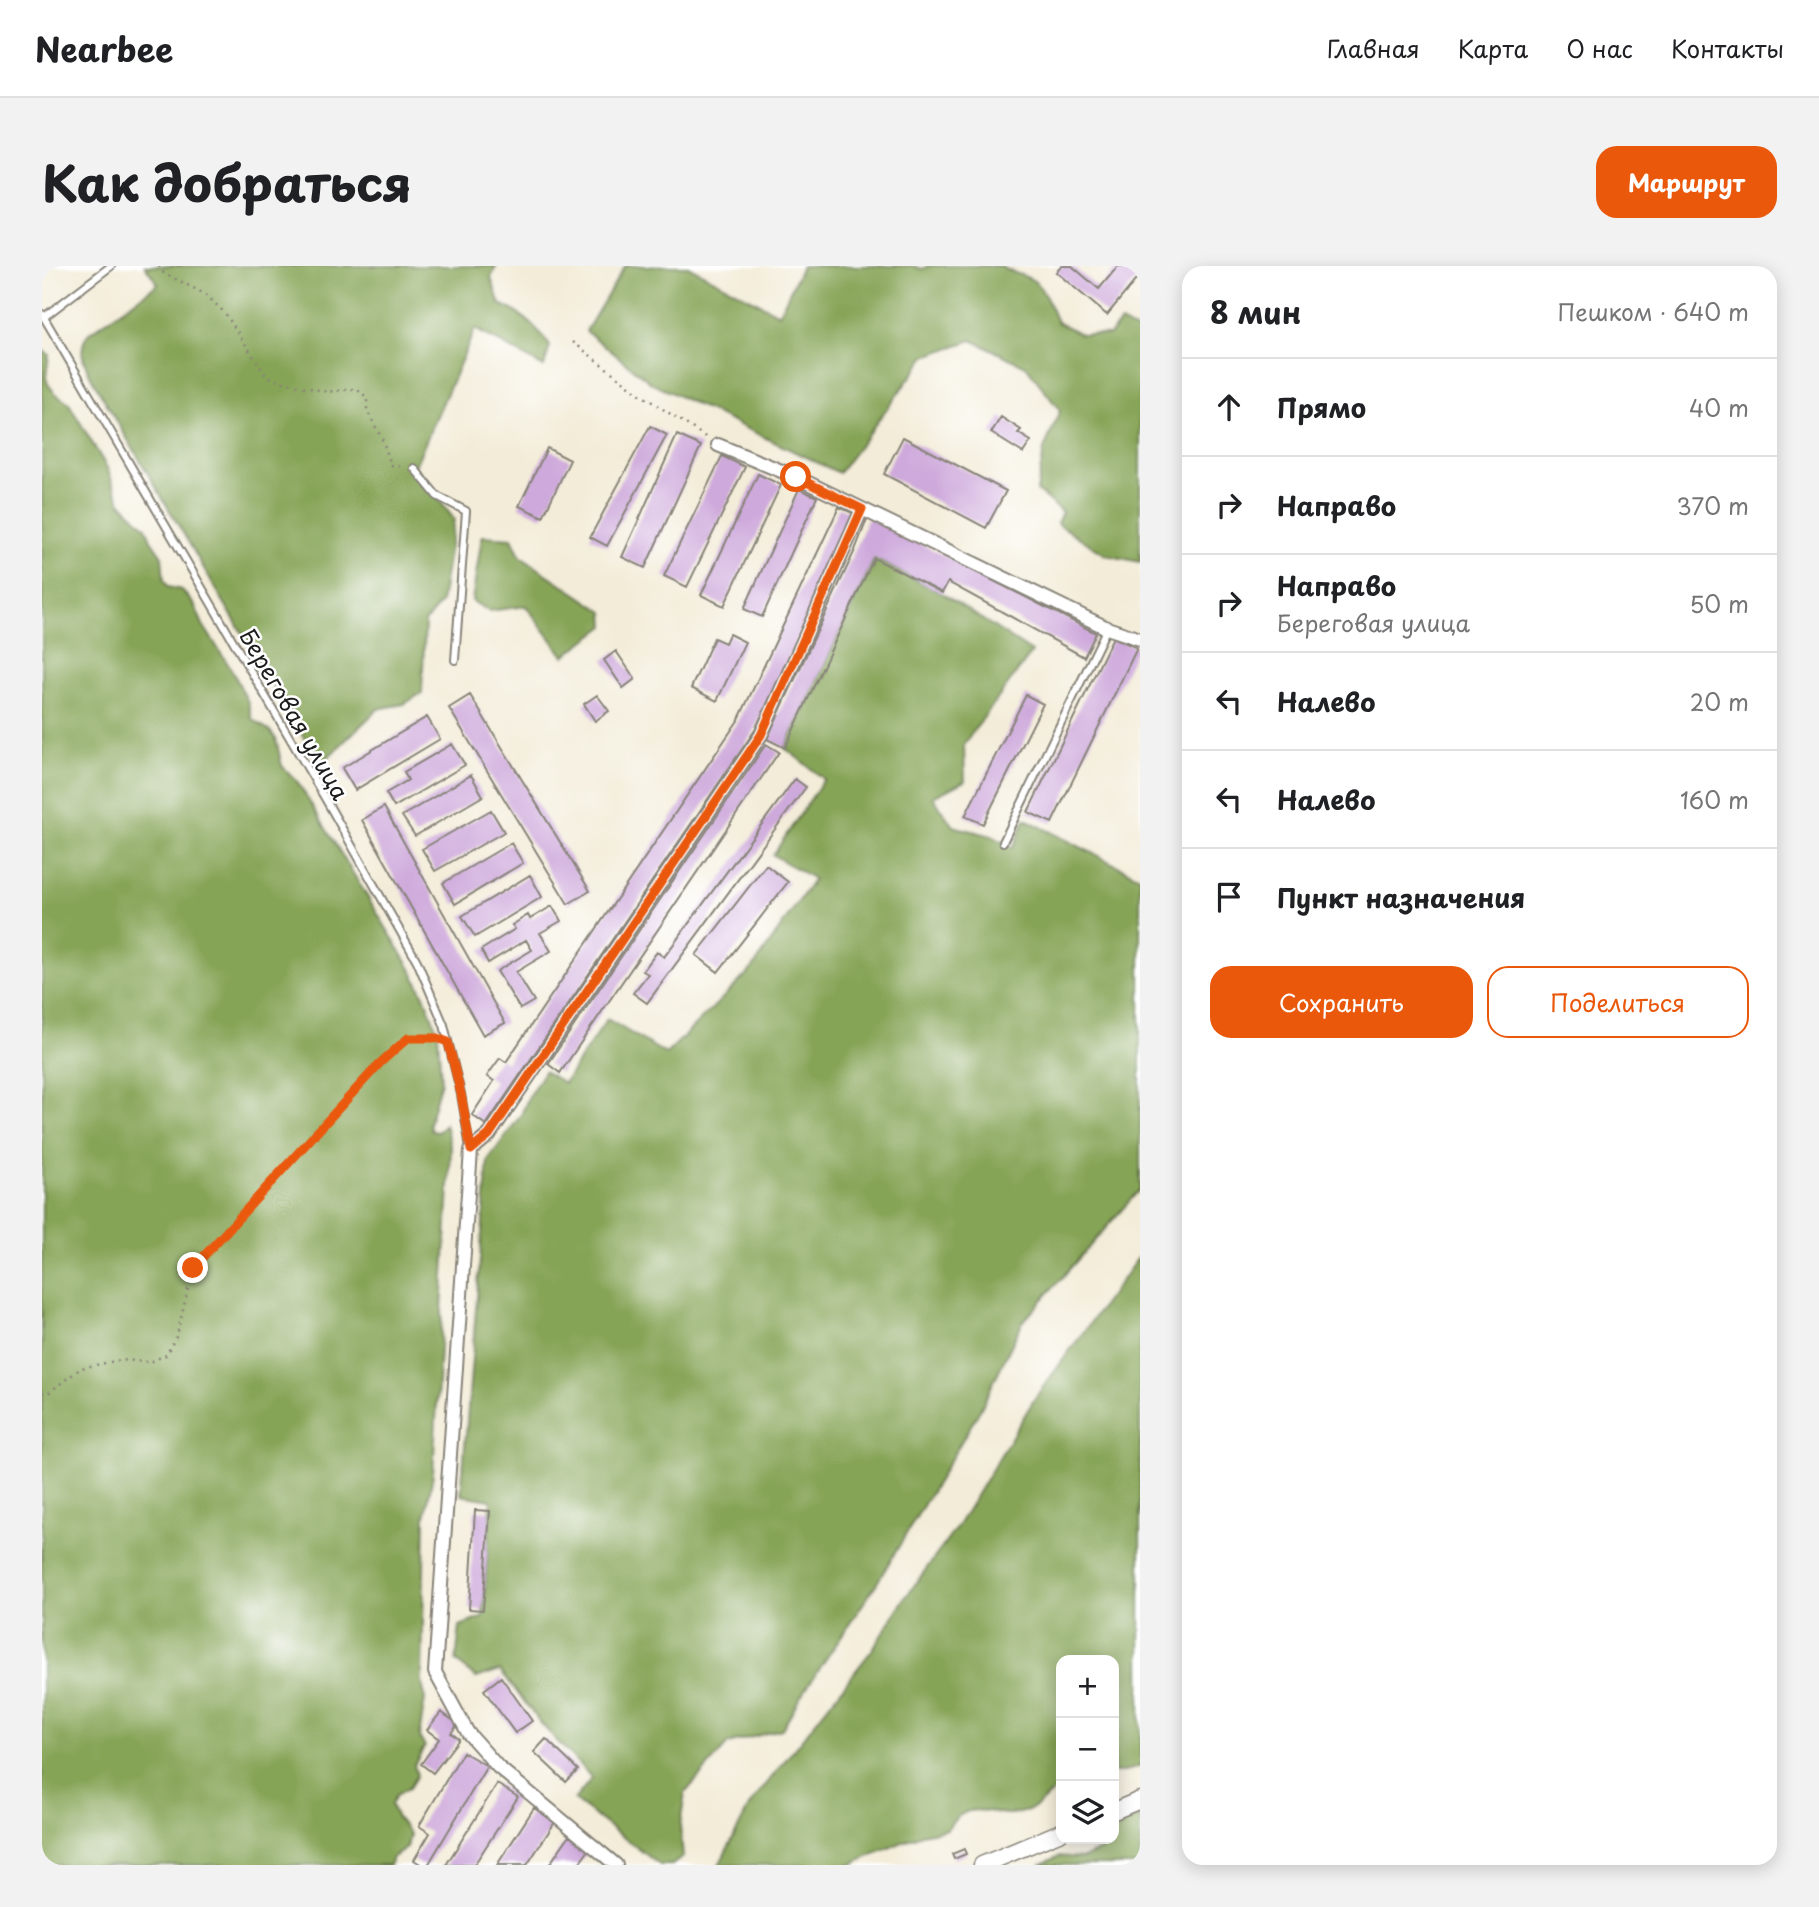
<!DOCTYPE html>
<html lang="ru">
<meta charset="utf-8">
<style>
body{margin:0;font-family:"Playpen Sans",sans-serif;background:#f2f2f2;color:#202124}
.controls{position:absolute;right:21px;bottom:21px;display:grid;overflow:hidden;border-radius:14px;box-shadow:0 4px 18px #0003}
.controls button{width:63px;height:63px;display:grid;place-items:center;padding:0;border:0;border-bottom:2px solid #e0e0e0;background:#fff;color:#202124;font:35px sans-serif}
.stop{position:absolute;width:21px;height:21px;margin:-16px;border:5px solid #ea580c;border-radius:50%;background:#fff}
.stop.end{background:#ea580c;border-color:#fff;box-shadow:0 2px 7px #0008}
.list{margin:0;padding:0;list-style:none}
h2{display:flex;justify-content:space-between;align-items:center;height:91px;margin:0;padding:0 28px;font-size:30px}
h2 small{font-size:23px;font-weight:400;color:#757577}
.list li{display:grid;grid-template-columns:46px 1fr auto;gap:21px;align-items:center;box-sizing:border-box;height:98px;padding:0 28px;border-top:2px solid #e0e0e0}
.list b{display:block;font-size:26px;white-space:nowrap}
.list p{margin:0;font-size:23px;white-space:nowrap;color:#757577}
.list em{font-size:23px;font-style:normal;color:#757577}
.actions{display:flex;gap:14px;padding:21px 28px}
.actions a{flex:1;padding:16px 0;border:2px solid #ea580c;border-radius:21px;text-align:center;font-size:24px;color:#ea580c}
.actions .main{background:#ea580c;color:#fff}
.icon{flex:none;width:38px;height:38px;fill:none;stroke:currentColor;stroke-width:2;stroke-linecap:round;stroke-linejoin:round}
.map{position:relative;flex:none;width:1098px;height:1599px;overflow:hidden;border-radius:21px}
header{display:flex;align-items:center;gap:42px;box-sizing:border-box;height:98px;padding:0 35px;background:#fff;border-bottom:2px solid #e0e0e0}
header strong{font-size:33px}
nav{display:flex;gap:38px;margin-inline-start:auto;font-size:24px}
.intro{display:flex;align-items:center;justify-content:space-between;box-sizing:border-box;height:168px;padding:0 42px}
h1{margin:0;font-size:49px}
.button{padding:18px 32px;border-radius:21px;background:#ea580c;color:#fff;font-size:24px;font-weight:700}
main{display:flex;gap:42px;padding:0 42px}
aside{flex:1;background:#fff;border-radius:21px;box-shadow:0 4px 18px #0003}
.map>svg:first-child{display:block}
.forest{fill:#86a456;stroke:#516039;stroke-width:2}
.building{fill:#cea9db}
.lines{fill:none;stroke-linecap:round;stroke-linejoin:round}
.service-casing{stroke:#88847a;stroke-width:10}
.minor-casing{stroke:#88847a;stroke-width:16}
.tertiary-casing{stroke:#88847a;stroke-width:19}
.path{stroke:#88847a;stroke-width:2.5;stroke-dasharray:2 5;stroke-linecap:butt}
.service{stroke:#fff;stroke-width:6}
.minor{stroke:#fff;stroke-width:12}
.tertiary{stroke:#fff;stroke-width:16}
.route{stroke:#ea580c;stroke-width:9}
.labels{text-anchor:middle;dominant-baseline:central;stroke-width:5;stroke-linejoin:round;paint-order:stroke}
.street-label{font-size:23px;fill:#1c1c1c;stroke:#fff}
</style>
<header>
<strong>Nearbee</strong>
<nav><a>Главная</a><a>Карта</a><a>О нас</a><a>Контакты</a></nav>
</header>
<div class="intro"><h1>Как добраться</h1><a class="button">Маршрут</a></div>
<main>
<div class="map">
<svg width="1098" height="1599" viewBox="0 0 1098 1599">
<rect width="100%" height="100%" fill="#fff"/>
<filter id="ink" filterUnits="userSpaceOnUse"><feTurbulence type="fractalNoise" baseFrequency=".0143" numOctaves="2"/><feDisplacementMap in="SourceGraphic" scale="14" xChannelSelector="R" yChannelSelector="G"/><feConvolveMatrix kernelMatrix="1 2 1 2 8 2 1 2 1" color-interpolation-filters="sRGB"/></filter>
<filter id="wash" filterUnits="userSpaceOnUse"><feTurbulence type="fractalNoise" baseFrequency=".00686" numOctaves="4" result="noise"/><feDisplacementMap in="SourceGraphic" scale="28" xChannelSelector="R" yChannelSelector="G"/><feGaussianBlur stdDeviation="1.57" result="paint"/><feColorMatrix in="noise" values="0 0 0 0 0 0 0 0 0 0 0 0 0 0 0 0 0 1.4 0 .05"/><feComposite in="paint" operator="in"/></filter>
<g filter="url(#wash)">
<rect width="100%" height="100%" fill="#f3ecd8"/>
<path class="forest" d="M103,0H454L449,12L458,38C481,48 493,59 508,80L502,101L433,63L372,202L412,253L399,337L383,356L380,427L362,438L336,443L278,499L50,113C42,96 35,84 46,68L116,18Z
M583,0H646L737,48L760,0H871L880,3L886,0H959C969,8 982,8 992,15C1003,24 1009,43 1015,56L1039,68L1067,69L1079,56L1098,66V296L1064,289L1015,257L1020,246L995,225L1002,183L1018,145L984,100L930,74L884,90L797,207L609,117L544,65Z
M0,84L7,89L4,111L6,118L13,127L26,136L65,202L79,237L104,261L109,274L120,290L122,314L126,321L140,324L153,340L161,359L191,406L206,436L210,453L228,465L234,473L240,500L255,515L368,701L384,734L396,767L399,815L387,858L389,865L396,866L403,858L409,884L391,1208L383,1252L380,1415L383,1433L377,1471L383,1480L372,1499L375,1509L367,1522L354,1529L349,1539L355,1552L368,1568L365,1582L350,1592L347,1599H0Z
M440,270L470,272L479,291L562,346L563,360L522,390L484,340L447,345L430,335Z
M832,292L900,327L990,386L922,478L923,515L891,531L911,560L950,570L971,582L983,553L1098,611V923L980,1057L938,1144L835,1317L759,1430L740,1463L686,1478L643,1527L638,1560L641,1591L630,1599H618L532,1534L550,1512L501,1460L458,1404L434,1412L414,1395L418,1360L441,1351L449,1234L419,1229L446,894L479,849L487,830L502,805L522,817L565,753L624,788L710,703L772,613L731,589L782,513L743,482Z
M1098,989V1500L1082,1506H1072V1394H1019V1519C1010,1528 996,1541 984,1545C953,1557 929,1526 905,1563L879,1568L808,1599H677L708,1539L830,1384L863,1332L917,1258L993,1132Z
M1098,1549V1599H998L1017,1590L1042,1592L1062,1582L1064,1573H1072V1564Z"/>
<g id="blocks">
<path class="building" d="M1020,0H1030L1057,23L1076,0H1098V9L1065,49L1014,6Z
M959,151L979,164L976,167L989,175L981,187L949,167Z
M608,160L625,169L565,280L548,271Z
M635,169L659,180L603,302L580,291Z
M861,171L964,225L944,262L842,208Z
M505,182L528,194L501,251L477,240Z
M680,190L703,201L645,321L622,310Z
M716,208L739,219L682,340L659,329Z
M757,223L775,231L720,351L702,343Z
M797,241L813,248L713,464L444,859L430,849L452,815L445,810L458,792L464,796L697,453Z
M826,251L1054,367L1042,391L906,316L900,327L832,292L743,482L725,473L813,284Z
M687,368L703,376L675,435L649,422L672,372L683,377Z
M1071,371L1095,382L1010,557L986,546Z
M574,385L593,413L581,422L562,394Z
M428,429L548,625L526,638L407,442Z
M555,429L567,445L553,455L542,438Z
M984,429L1001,438L941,558L923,550Z
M385,451L398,473L313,524L300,502Z
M410,478L423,499L352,541L344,527L366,514L362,506Z
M724,478L737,486L518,807L506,798Z
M429,509L441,530L373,570L360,550Z
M753,513L764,521L605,737L591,727L606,708L601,705L615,686L622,691Z
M342,541L463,757L441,769L320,554Z
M449,544L462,566L393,605L380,583Z
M469,577L481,597L413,638L401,617Z
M724,599L746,616L676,706L654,689Z
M488,609L500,631L433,671L420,650Z
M510,640L519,655L498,667L509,685L474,706L492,735L478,743L455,705L490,684L484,674L446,697L439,684L473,663L470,659L486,649L488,653Z
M433,1244L448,1245L441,1344L427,1343Z
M459,1411L490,1455L473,1467L442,1424Z
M399,1446L416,1458L409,1467L417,1473L391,1507L379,1498L397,1473L385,1464Z
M504,1473L536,1504L524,1516L492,1486Z
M421,1486L445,1500L386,1599H380L372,1594L388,1567L377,1560Z
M455,1518L476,1531L432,1599H404Z
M492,1542L513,1556L485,1599H455Z
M527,1570L547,1584L536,1599H507Z
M922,1583L924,1588L912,1593L910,1588Z"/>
</g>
</g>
<g filter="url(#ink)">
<use href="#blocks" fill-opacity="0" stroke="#88847a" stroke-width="2"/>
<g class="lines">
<g class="service-casing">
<path id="service" d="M0,48L284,534L375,695L402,759L419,828L428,882
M2,51L69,0
M372,202L395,230L424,245L413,394
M961,576L1065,362"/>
</g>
<g class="minor-casing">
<path id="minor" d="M820,243L1065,362L1098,373
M574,1599L456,1501L426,1467L393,1406L429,884L447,869L719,469L820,243L754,211L676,179"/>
</g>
<g class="tertiary-casing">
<path id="tertiary" d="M1072,1545L1098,1534
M940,1599L1019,1566"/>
</g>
<path class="path" d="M117,0L120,6L163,28L183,47L223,108L233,114L285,126L310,123L320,126L325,133V144L341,175L349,199L363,201
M531,76L598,128L665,172
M0,1127H6L39,1102L78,1094L108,1096L124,1089L135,1069L151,1002L354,780L366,772H395"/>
<use href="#service" class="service"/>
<use href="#minor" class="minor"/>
<use href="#tertiary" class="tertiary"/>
</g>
</g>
<g class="lines" filter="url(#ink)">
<path class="route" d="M151,1002L338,797L366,772H395L406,776L419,828L429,884L447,869L719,469L820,243L754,211"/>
</g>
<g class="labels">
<g class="street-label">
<text transform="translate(253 448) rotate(60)">Береговая улица</text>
</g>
</g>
</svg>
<div class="controls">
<button>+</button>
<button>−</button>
<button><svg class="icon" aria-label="layers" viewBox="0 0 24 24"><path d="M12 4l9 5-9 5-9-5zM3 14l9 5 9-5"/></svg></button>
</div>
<div class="stop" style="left:754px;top:211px"></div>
<div class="stop end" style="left:151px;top:1002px"></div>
</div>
<aside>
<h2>8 мин<small>Пешком · 640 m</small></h2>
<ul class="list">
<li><svg class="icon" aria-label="ahead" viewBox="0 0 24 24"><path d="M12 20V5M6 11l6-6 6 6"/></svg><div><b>Прямо</b></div><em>40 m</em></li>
<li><svg class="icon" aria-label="right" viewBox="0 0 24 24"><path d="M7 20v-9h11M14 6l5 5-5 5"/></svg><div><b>Направо</b></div><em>370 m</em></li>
<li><svg class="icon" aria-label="right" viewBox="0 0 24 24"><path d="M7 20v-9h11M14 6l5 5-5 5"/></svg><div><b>Направо</b><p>Береговая улица</p></div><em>50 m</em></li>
<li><svg class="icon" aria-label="left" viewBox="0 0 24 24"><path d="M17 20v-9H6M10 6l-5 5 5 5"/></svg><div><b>Налево</b></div><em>20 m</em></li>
<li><svg class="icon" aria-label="left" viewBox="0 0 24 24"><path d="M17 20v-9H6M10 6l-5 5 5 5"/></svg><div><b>Налево</b></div><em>160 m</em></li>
<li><svg class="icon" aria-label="arrive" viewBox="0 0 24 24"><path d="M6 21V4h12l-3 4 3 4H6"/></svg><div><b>Пункт назначения</b></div></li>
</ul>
<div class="actions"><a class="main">Сохранить</a><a>Поделиться</a></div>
</aside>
</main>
